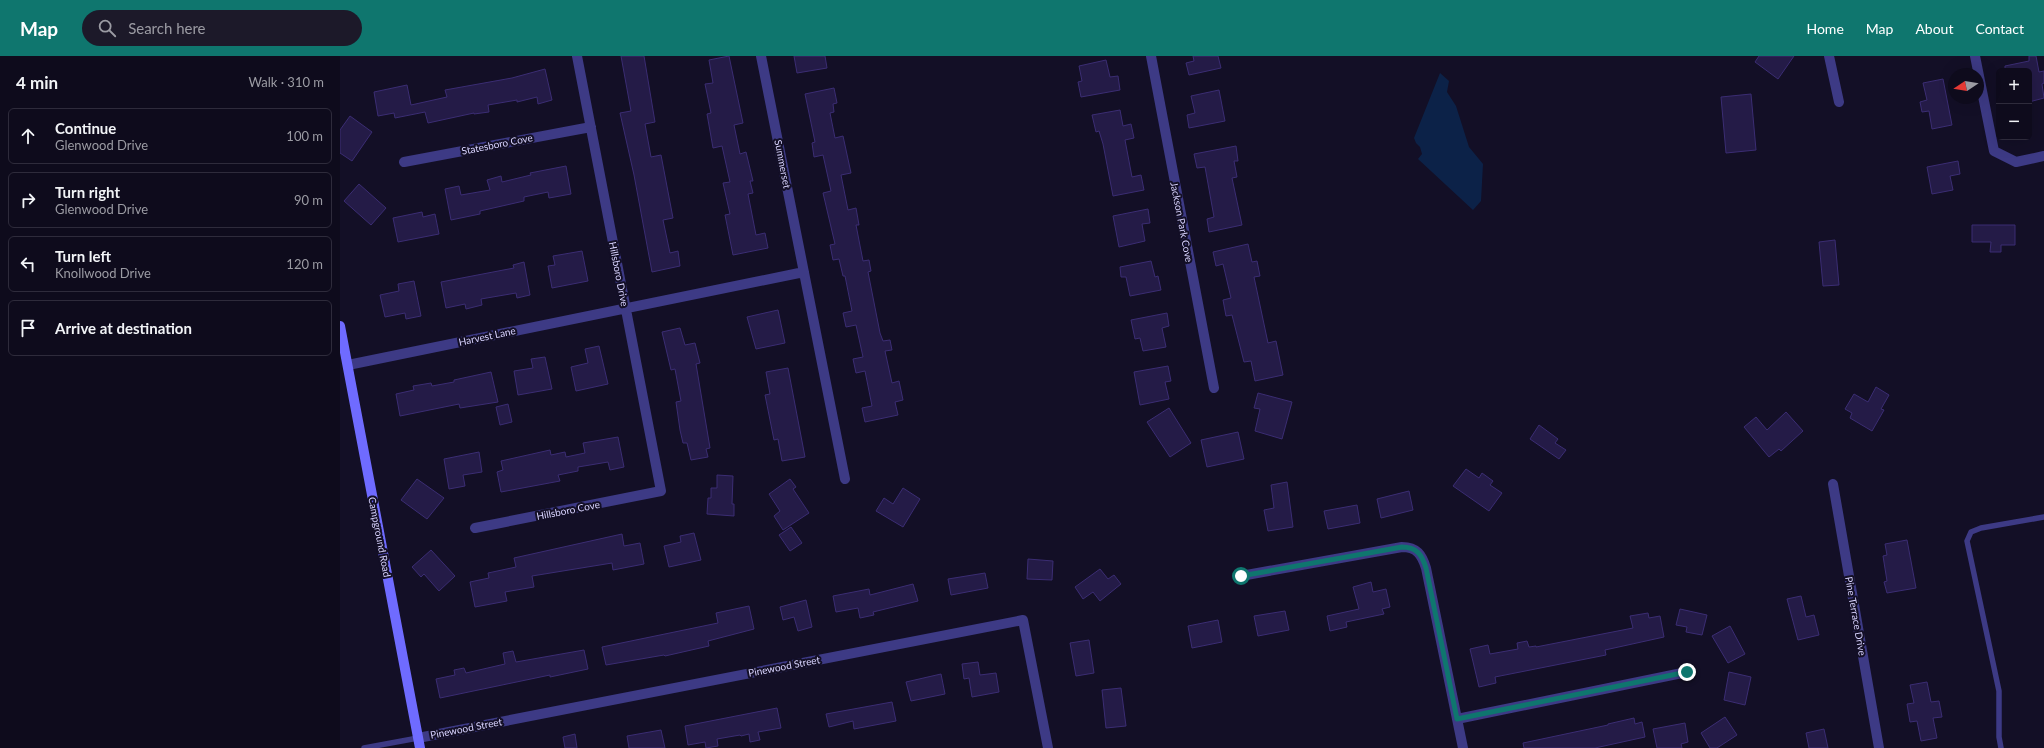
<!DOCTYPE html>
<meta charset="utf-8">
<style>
body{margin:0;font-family:Lato,sans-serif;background:#1c1929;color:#f1f3f6}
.controls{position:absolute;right:12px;top:12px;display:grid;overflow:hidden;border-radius:6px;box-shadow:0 4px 16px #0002}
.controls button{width:36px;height:36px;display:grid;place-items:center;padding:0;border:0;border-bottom:1px solid #2e2b3b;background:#0e0b1c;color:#f1f3f6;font:20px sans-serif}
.compass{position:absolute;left:1608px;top:12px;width:36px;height:36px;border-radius:50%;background:#0e0b1c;box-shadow:0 4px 16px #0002;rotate:258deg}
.stop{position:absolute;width:12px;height:12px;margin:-9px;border:3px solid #0f766e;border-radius:50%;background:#fff}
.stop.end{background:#0f766e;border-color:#fff;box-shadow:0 1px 4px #0008}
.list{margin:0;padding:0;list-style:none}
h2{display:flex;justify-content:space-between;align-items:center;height:52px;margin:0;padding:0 16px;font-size:17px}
h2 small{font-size:13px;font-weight:400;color:#9b9ba3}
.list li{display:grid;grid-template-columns:26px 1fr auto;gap:12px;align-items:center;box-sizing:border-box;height:56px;margin:0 8px 8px;padding:0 8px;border:1px solid #2e2b3b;border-radius:6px}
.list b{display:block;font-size:15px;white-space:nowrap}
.list p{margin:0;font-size:13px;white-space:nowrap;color:#9b9ba3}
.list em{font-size:13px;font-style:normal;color:#9b9ba3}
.icon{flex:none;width:22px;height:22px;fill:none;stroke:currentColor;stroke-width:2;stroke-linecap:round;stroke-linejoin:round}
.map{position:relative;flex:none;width:1704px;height:692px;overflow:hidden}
header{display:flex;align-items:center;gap:24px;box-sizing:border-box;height:56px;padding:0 20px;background:#0f766e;color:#fff}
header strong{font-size:19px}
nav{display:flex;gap:22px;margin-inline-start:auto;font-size:14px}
.search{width:280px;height:36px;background:#1c1929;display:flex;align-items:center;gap:10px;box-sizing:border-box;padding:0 14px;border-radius:22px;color:#9b9ba3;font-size:15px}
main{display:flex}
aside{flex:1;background:#0e0b1c}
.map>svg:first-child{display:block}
.water{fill:#0c2248}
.building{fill:#241b47;stroke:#3b2d73}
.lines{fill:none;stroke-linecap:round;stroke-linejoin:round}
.lane{stroke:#3d3a85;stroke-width:5.5}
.street{stroke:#3d3a85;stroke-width:10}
.secondary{stroke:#6f6bff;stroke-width:10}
.route{stroke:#0f766e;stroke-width:5}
.labels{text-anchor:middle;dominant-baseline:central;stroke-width:4;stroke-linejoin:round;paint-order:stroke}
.street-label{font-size:10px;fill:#d9d4ff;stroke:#130f26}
</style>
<header>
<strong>Map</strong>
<div class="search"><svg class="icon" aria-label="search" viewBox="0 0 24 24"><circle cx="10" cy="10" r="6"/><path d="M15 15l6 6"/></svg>Search here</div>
<nav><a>Home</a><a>Map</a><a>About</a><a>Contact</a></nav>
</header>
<main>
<aside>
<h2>4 min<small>Walk · 310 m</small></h2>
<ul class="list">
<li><svg class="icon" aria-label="ahead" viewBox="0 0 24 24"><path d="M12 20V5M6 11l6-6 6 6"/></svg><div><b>Continue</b><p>Glenwood Drive</p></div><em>100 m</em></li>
<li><svg class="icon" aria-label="right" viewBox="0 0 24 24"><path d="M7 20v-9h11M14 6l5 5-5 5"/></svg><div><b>Turn right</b><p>Glenwood Drive</p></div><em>90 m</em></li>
<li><svg class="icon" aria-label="left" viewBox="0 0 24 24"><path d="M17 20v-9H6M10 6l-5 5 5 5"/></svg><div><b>Turn left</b><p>Knollwood Drive</p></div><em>120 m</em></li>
<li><svg class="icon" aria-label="arrive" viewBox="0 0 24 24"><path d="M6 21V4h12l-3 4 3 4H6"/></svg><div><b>Arrive at destination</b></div></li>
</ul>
</aside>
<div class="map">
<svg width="1704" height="692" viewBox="0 0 1704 692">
<rect width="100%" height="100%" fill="#130f26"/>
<path class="water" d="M1100,17L1109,25L1107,36L1116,50L1129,91L1143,108L1141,145L1133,154L1078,103L1082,98L1080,91L1076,87L1074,82Z"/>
<path class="building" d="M281,0H304L315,66L305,68L311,101L321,99L333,162L323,164L330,197L338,195L340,210L312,216L294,119L280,57L291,55Z
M389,0L403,67L394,69L400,98L406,96L413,125H410L413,137L408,138L416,179L425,177L428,192L393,199L385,159L390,158L383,127L390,126L382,90L373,92L367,58L371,57L365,28L373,27L369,4Z
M454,0H485L487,12L457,17Z
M853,0H878L881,12L849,19L846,7L854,5Z
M1419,0H1454L1438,23L1415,6Z
M1689,0H1696L1699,16L1704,15V27L1702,28L1704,42L1689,46V15H1665V10L1689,5Z
M766,4L770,21L778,20L780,34L741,41L738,26L742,25L739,10Z
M205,13L212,44L198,48L197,41L177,46V44L148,49L149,56L134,58V57L88,67L85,56L55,62L54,57L38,60L34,36L67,29L71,49L107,41L105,34L172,22Z
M1603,23L1612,69L1592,73L1589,55L1582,56L1580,46L1587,44L1583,27Z
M494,32L497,47L493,48L494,56L490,57L495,82L503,80L511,117L501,119L508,154L516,152L519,169H516L523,205L529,204L531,215L528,216L540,277L543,285L550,284L552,294L545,295L552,327L559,325L563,344L555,346L558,359L525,366L522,352L532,350L525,315L516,317L513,303L523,301L516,269L506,271L503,257L512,255L505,220H503L499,203L493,204L490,189L495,188L483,137L491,135L483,99L474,101L472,87L475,86L465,38Z
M879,34L885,65L849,72L847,59L855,57L851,40Z
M1411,38L1416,94L1386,97L1381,41Z
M780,54L783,70L791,68L794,82L785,84L792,121L801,119L804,134L773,140L763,88L759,75L756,76L752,59Z
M10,60L32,76L12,105L0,97V74Z
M896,90L898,105H894L897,121L892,122L902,169L869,176L867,163L874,161L865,111L857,112L854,98Z
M1618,105L1620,118L1610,120L1613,134L1592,138L1587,111Z
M226,110L231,138L209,142L208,136L184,141V145L140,155V158L111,164L105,133L119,130L121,139L150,134L147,124L161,120L162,126L191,119L190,117Z
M19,128L46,152L31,169L4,145Z
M808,153L810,167L802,168L805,185L779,191L773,160Z
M82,156L83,161L95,158L99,178L58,186L53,162Z
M1632,169H1675V189H1661V196H1650L1651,186H1632Z
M1495,184L1499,229L1483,230L1479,186Z
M908,188L912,206L917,205L920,220L914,221L928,287L936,285L943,319L915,325L911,305L904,306L892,259L886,260L883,244L891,242L883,208L876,210L873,196Z
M242,195L248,225L212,232L208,210L215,209L213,200Z
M811,205L815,221L818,220L821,234L790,240L786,221H781L780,211Z
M184,206L190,239L177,242L176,237L141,243L142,249L126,253L125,248L106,252L101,226L174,212L173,209Z
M74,225L81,260L66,263L65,257L45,261L40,239L59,235L58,228Z
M438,254L445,287L416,293L407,261Z
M827,257L829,270L822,272L826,291L803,295L800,282L795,283L791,264Z
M340,272L345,289L355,287L360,307L356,308L370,392L366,393L368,401L351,404L347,387H343L340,374L336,346L341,345L335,313L331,314L322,276Z
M259,290L268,328L236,335L231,311L248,307L245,293Z
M205,301L212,333L178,339L174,315L193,312L191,303Z
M828,310L831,325L825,326L829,343L800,349L794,316Z
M448,312L465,401L442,405L438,383L434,384L425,339L430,338L426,316Z
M151,316L158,346L120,352L119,348L60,360L56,338L74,334L73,330L91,327L92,330L114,326V324Z
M1536,331L1549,339L1541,353L1544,354L1532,375L1510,362L1512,357L1505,353L1514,338L1528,346Z
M918,337L952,346L942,383L915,375L920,353L914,352Z
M168,348L172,366L160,369L156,351Z
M829,352L851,387L830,401L807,366Z
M1446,356L1463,375L1441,395L1439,393L1429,401L1404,371L1416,361L1427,374Z
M1199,369L1218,383L1215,387L1226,394L1219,403L1190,383Z
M898,376L904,403L867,411L861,384Z
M278,381L284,411L270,414L268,406L238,411V415L218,419L220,425L161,436L157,416L163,414L161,405L210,394L211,399L225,396L226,401L245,397L243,387Z
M139,396L142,416L123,419L125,430L109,433L104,403Z
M1126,413L1139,422L1142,417L1153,425L1150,429L1162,437L1149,455L1113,430Z
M377,419L393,420L392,448H394V460L367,458L368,442H371V432H377Z
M77,423L104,442L87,463L61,444Z
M450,423L456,431L453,433L469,457L443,474L434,460L440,455L429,438Z
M947,426L953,471L928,475L924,454L934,452L931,429Z
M563,432L580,443L563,471L536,455L544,442L553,448Z
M1069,435L1073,454L1041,462L1037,443Z
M1017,449L1020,467L988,473L984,455Z
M451,471L462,487L450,495L439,479Z
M354,477L361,504L329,511L324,490L341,486L340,480Z
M282,478L284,490L300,487L304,508L273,514L272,507L192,520L194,531L165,536L167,545L135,551L130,526L149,522L148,517L176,511L174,502Z
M1567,484L1576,532L1547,537L1544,526L1547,525L1543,500L1547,499L1545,488Z
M91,494L115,520L99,535L84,518L81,521L72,511Z
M688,503L713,505L712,524L687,523Z
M760,513L768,523L774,519L781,528L760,545L753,536L743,543L735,531Z
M645,517L648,532L611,539L608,523Z
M1031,526L1033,536L1046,533L1050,551L1042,553L1044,558L1006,566L1007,571L990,575L987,560L1019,553L1013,531Z
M573,528L578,545L533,556L534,559L520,562L518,552L496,556L493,540L529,533L530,539Z
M1461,540L1466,561L1474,559L1479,579L1458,584L1447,543Z
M466,544L472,571L458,575L454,561L443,564L440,551Z
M409,550L414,573L368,585L369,590L325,600L324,599L266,609L262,591L378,567L376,557Z
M1340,553L1367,559L1362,579L1346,576L1347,571L1336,569Z
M945,555L949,574L918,580L914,560Z
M1308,557L1309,562L1320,560L1324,581L1265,594L1266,599L1155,621L1156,627L1139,631L1130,593L1148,589L1150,598L1178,593L1177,587L1187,585L1189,591L1196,590V591L1293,572L1290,560Z
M878,564L882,586L852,592L848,570Z
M1390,570L1405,598L1388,607L1372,580Z
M749,584L754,617L736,620L730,587Z
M244,594L248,613L210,621V619L100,642L96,623L115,619L114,614L124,612L126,617L165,608L163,597L173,595L176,606Z
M638,606L640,619L656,617L659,636L632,641L629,622L624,623L622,608Z
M1389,616L1411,621L1405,649L1384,644Z
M601,618L605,638L571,645L566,626Z
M1587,626L1591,646L1599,645L1602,661L1593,662L1597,682L1581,685L1577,665L1570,666L1567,648L1574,647L1570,629Z
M781,632L786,670L766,672L762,634Z
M552,646L556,665L514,673L513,665L489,671L486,658Z
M437,652L441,672L418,676L420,684L410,686L409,678L401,680L400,679L377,683L378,690L366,692L365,686L348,689L345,670Z
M1385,661L1397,679L1377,692H1370L1361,677Z
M1294,662L1295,668L1302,666L1305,681L1255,692H1184L1183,687L1268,669V668Z
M1345,667L1348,686L1341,688L1342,692H1317L1313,673Z
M1484,673L1488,692H1469L1466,677Z
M321,674L325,692H289L287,680Z
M235,678L237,692H225L223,681Z"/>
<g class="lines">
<path class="lane" d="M24,692L78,682
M1661,692L1659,681V635L1627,485L1631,476L1641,472L1704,461"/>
<path class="street" d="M421,0L505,423
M811,0L874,332
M1489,0L1499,46
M1635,0L1654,95L1676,106L1704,100
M64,106L251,71
M8,309L464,216
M1493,428L1539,692
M135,472L321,435L237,0
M901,520L1062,491C1077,491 1082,499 1086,512L1123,692
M1117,663L1347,616
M78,682L683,564L708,692"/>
<path class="secondary" d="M0,270L80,692"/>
</g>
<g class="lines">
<path class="route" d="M901,520L1062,491C1077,491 1082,499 1086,512L1117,663L1347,616"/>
</g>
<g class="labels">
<g class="street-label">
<text transform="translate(157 88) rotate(-11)">Statesboro Cove</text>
<text transform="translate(443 108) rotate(79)">Summerset</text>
<text transform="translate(842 166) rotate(79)">Jackson Park Cove</text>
<text transform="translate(279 218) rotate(79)">Hillsboro Drive</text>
<text transform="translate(147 280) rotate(-12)">Harvest Lane</text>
<text transform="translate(228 454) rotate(-11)">Hillsboro Cove</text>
<text transform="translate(40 481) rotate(79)">Campground Road</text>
<text transform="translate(1516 560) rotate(80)">Pine Terrace Drive</text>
<text transform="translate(444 610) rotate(-11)">Pinewood Street</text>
<text transform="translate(126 672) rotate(-11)">Pinewood Street</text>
</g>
</g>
</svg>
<div class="controls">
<button>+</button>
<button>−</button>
</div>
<svg class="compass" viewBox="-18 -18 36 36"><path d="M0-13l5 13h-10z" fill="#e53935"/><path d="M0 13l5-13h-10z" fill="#9b9ba3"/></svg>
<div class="stop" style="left:901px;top:520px"></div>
<div class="stop end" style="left:1347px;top:616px"></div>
</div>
</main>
